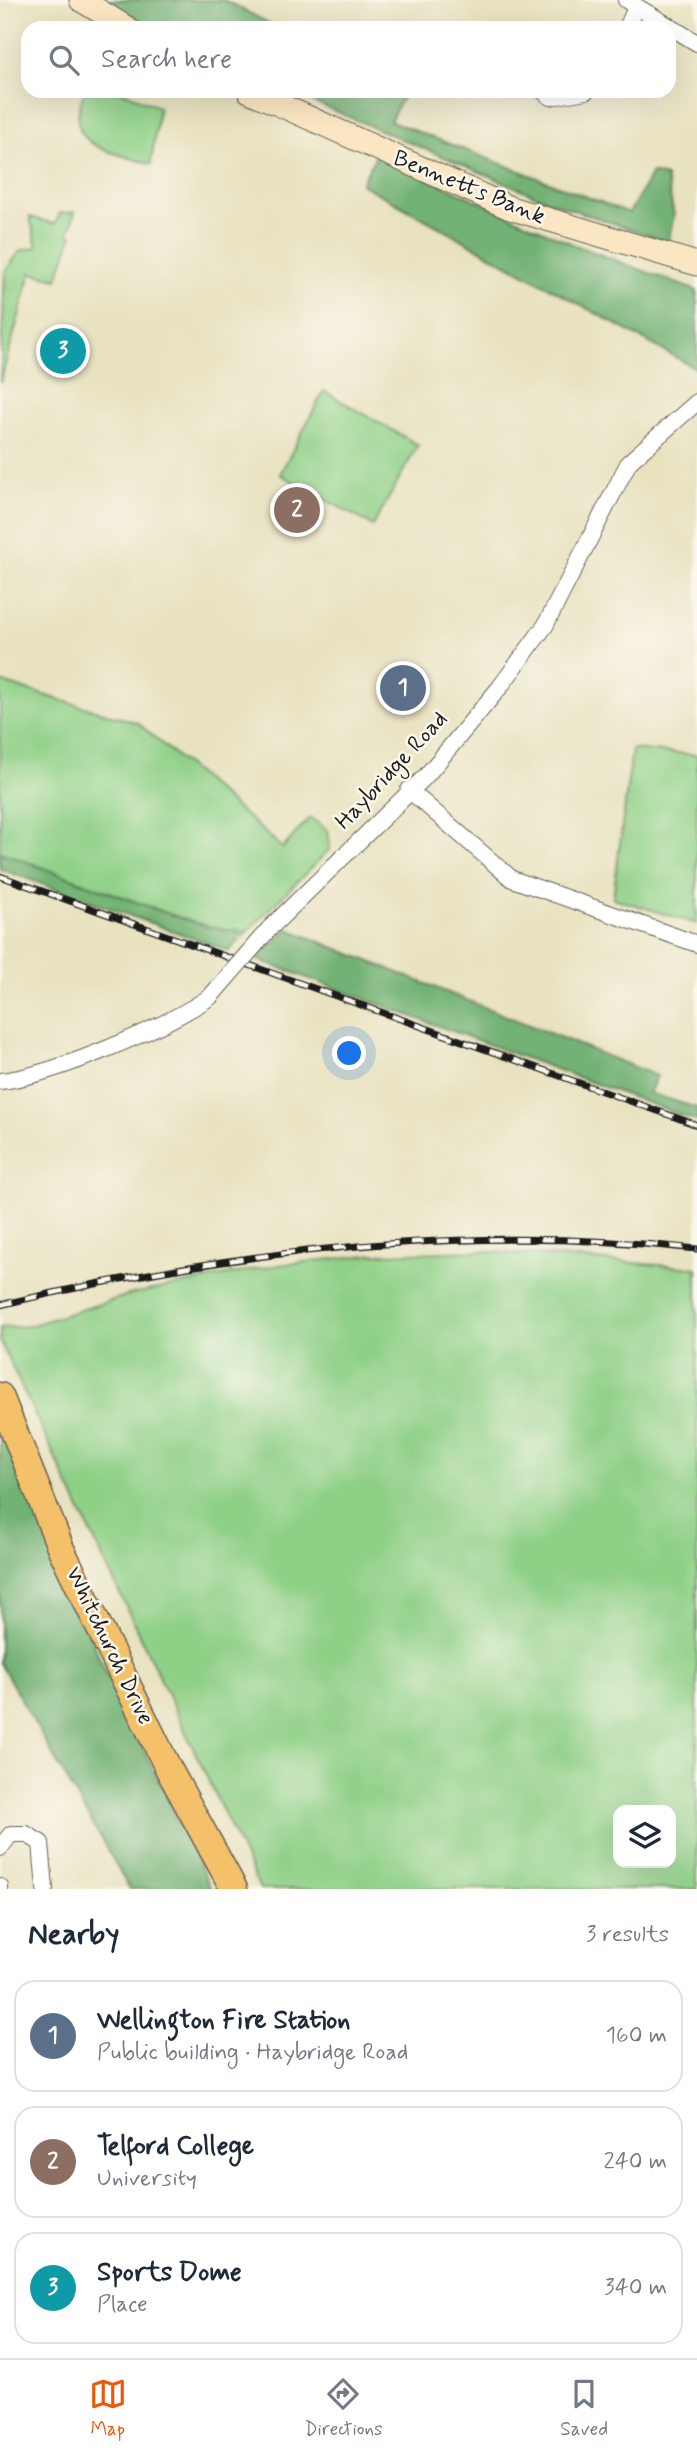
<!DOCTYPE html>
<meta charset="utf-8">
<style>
body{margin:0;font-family:Mynerve,sans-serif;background:#f6f6f7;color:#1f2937}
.controls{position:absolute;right:21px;bottom:21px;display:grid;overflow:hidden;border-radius:14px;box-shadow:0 7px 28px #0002}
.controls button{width:63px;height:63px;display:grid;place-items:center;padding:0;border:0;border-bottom:2px solid #e0e1e3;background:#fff;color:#1f2937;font:35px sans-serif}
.you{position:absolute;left:350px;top:1054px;width:24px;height:24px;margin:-18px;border:5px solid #fff;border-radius:50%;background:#1a73e8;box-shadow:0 0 0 10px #1a73e833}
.badge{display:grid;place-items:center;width:46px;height:46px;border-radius:50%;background:#ea580c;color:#fff;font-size:23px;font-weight:700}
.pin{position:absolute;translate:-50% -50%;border:4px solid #fff;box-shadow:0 2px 7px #0006}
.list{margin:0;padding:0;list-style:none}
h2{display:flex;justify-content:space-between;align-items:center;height:91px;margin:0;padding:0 28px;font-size:30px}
h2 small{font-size:23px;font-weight:400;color:#747a83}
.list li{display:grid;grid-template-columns:46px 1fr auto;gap:21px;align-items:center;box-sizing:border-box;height:112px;margin:0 14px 14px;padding:0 14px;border:2px solid #e0e1e3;border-radius:21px}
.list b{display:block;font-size:26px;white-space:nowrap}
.list p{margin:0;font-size:23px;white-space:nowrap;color:#747a83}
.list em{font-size:23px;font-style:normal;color:#747a83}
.icon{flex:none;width:38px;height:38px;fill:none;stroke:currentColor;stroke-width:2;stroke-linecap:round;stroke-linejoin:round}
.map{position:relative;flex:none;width:697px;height:1889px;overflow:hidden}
.search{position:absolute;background:#fff;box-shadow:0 7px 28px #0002;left:21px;right:21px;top:21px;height:77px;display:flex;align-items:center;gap:18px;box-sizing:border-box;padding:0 24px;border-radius:21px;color:#747a83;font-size:26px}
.sheet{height:469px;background:#fff}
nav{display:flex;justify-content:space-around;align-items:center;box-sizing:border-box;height:98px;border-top:2px solid #e0e1e3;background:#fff;font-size:19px;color:#747a83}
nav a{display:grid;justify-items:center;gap:4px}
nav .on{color:#ea580c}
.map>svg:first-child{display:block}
.green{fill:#8fd087;stroke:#567652;stroke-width:2;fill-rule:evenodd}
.forest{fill:#73b274;stroke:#486748;stroke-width:2}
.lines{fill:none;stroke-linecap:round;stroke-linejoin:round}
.minor-casing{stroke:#636155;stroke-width:18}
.secondary-casing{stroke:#636155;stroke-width:25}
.primary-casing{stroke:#636155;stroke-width:29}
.minor{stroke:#fff;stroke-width:16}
.secondary{stroke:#fbe6c3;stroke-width:23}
.primary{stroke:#f4c16a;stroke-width:26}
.rail-casing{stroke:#1c1c1c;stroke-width:7}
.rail{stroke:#fbf7ec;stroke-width:4.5;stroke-dasharray:13;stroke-linecap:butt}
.minor-bridge-casing{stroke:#636155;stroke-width:18;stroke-linecap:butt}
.minor-bridge{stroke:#fff;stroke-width:16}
.labels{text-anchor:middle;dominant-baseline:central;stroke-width:5;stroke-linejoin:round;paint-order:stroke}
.street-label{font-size:23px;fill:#1c1c1c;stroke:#fbf7ec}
</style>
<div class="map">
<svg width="697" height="1889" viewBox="0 0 697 1889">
<rect width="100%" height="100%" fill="#fbf7ec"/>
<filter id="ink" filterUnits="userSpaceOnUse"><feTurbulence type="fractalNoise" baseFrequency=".0143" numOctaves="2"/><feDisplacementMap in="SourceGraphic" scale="14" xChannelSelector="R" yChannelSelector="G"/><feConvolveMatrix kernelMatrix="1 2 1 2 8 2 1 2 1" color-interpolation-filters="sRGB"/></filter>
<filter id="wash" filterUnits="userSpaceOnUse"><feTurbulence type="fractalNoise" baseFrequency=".00686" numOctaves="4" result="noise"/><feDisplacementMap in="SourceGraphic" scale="28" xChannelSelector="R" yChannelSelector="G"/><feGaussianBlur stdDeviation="1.57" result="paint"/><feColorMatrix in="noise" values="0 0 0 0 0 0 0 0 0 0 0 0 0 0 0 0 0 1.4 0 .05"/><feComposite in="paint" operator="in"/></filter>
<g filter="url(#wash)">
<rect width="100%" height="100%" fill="#e8e2c0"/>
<path class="green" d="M85,91H121L159,107L151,164C108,150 60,148 85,91Z
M75,212L69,234L72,236L57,279L31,273L0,383L5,272L20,251L37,247L30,217L55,224L60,213Z
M324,391L418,445L373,526L280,474Z
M0,682L138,723L283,848L310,817L327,830L330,849L247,932L210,927L177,917L0,852Z
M632,749L697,755V924L613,898Z
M481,1251L697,1268V1889H260L0,1341V1328L29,1326L132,1294L278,1265L377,1254ZM618,1810H671V1863H618Z"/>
<path class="forest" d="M104,0H224L278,28H153Z
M287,91H399L404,94L390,121L629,213L652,173L666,177L674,215L668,242L556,204Z
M376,155L575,245L697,291V369L361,184Z
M0,852L177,917L210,927L247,932L229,951L0,869Z
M288,929L657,1076L649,1093L697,1108V1121L256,959Z
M0,1428L109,1679L211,1889H130L0,1663Z"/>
</g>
<g filter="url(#ink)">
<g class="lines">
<g class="minor-casing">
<path id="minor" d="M626,0L697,43
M627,28L636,7
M543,91L551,97L586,91
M409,790L512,879L697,944
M269,929L426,776L500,687L545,626L629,462L697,402
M0,1081C53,1076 165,1027 210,997
M0,1848L11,1834H26L41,1843L45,1889
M0,1887V1889"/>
</g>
<g class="secondary-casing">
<path id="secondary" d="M81,0L127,28
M249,91L510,208L697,264"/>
</g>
<g class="primary-casing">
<path id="primary" d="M0,1396L61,1549L168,1768L234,1889"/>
</g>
<use href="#minor" class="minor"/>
<use href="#secondary" class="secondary"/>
<use href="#primary" class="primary"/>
<g class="rail-casing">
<path id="rail" d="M0,876L697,1125
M0,1305C227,1251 464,1223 697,1249"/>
</g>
<use href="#rail" class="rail"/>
<g class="minor-bridge-casing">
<path id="minor-bridge" d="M210,997L269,929"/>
</g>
<use href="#minor-bridge" class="minor-bridge"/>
</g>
</g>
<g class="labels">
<g class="street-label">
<text transform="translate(469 188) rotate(22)">Bennetts Bank</text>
<text transform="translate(392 771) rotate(-47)">Haybridge Road</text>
<text transform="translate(109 1646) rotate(64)">Whitchurch Drive</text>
</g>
</g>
</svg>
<div class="controls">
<button><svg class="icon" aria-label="layers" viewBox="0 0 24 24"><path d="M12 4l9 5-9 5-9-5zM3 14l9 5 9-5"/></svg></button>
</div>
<div class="you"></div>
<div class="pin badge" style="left:403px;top:688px;background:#5c6f8a">1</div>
<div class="pin badge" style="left:297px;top:510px;background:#8d6e63">2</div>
<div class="pin badge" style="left:63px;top:351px;background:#0f9aa8">3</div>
<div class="search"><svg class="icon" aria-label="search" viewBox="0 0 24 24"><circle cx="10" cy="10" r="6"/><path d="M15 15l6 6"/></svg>Search here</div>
</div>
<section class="sheet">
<h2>Nearby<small>3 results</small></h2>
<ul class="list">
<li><span class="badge" style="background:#5c6f8a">1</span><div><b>Wellington Fire Station</b><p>Public building · Haybridge Road</p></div><em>160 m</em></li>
<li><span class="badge" style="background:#8d6e63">2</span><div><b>Telford College</b><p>University</p></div><em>240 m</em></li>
<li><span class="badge" style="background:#0f9aa8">3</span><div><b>Sports Dome</b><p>Place</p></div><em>340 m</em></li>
</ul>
</section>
<nav>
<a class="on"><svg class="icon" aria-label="map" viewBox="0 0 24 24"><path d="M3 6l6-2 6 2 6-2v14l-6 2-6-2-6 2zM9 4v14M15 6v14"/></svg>Map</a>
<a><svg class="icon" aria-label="directions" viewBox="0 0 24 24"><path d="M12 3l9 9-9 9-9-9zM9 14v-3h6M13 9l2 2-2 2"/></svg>Directions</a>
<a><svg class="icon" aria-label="saved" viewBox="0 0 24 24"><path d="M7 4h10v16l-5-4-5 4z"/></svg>Saved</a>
</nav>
